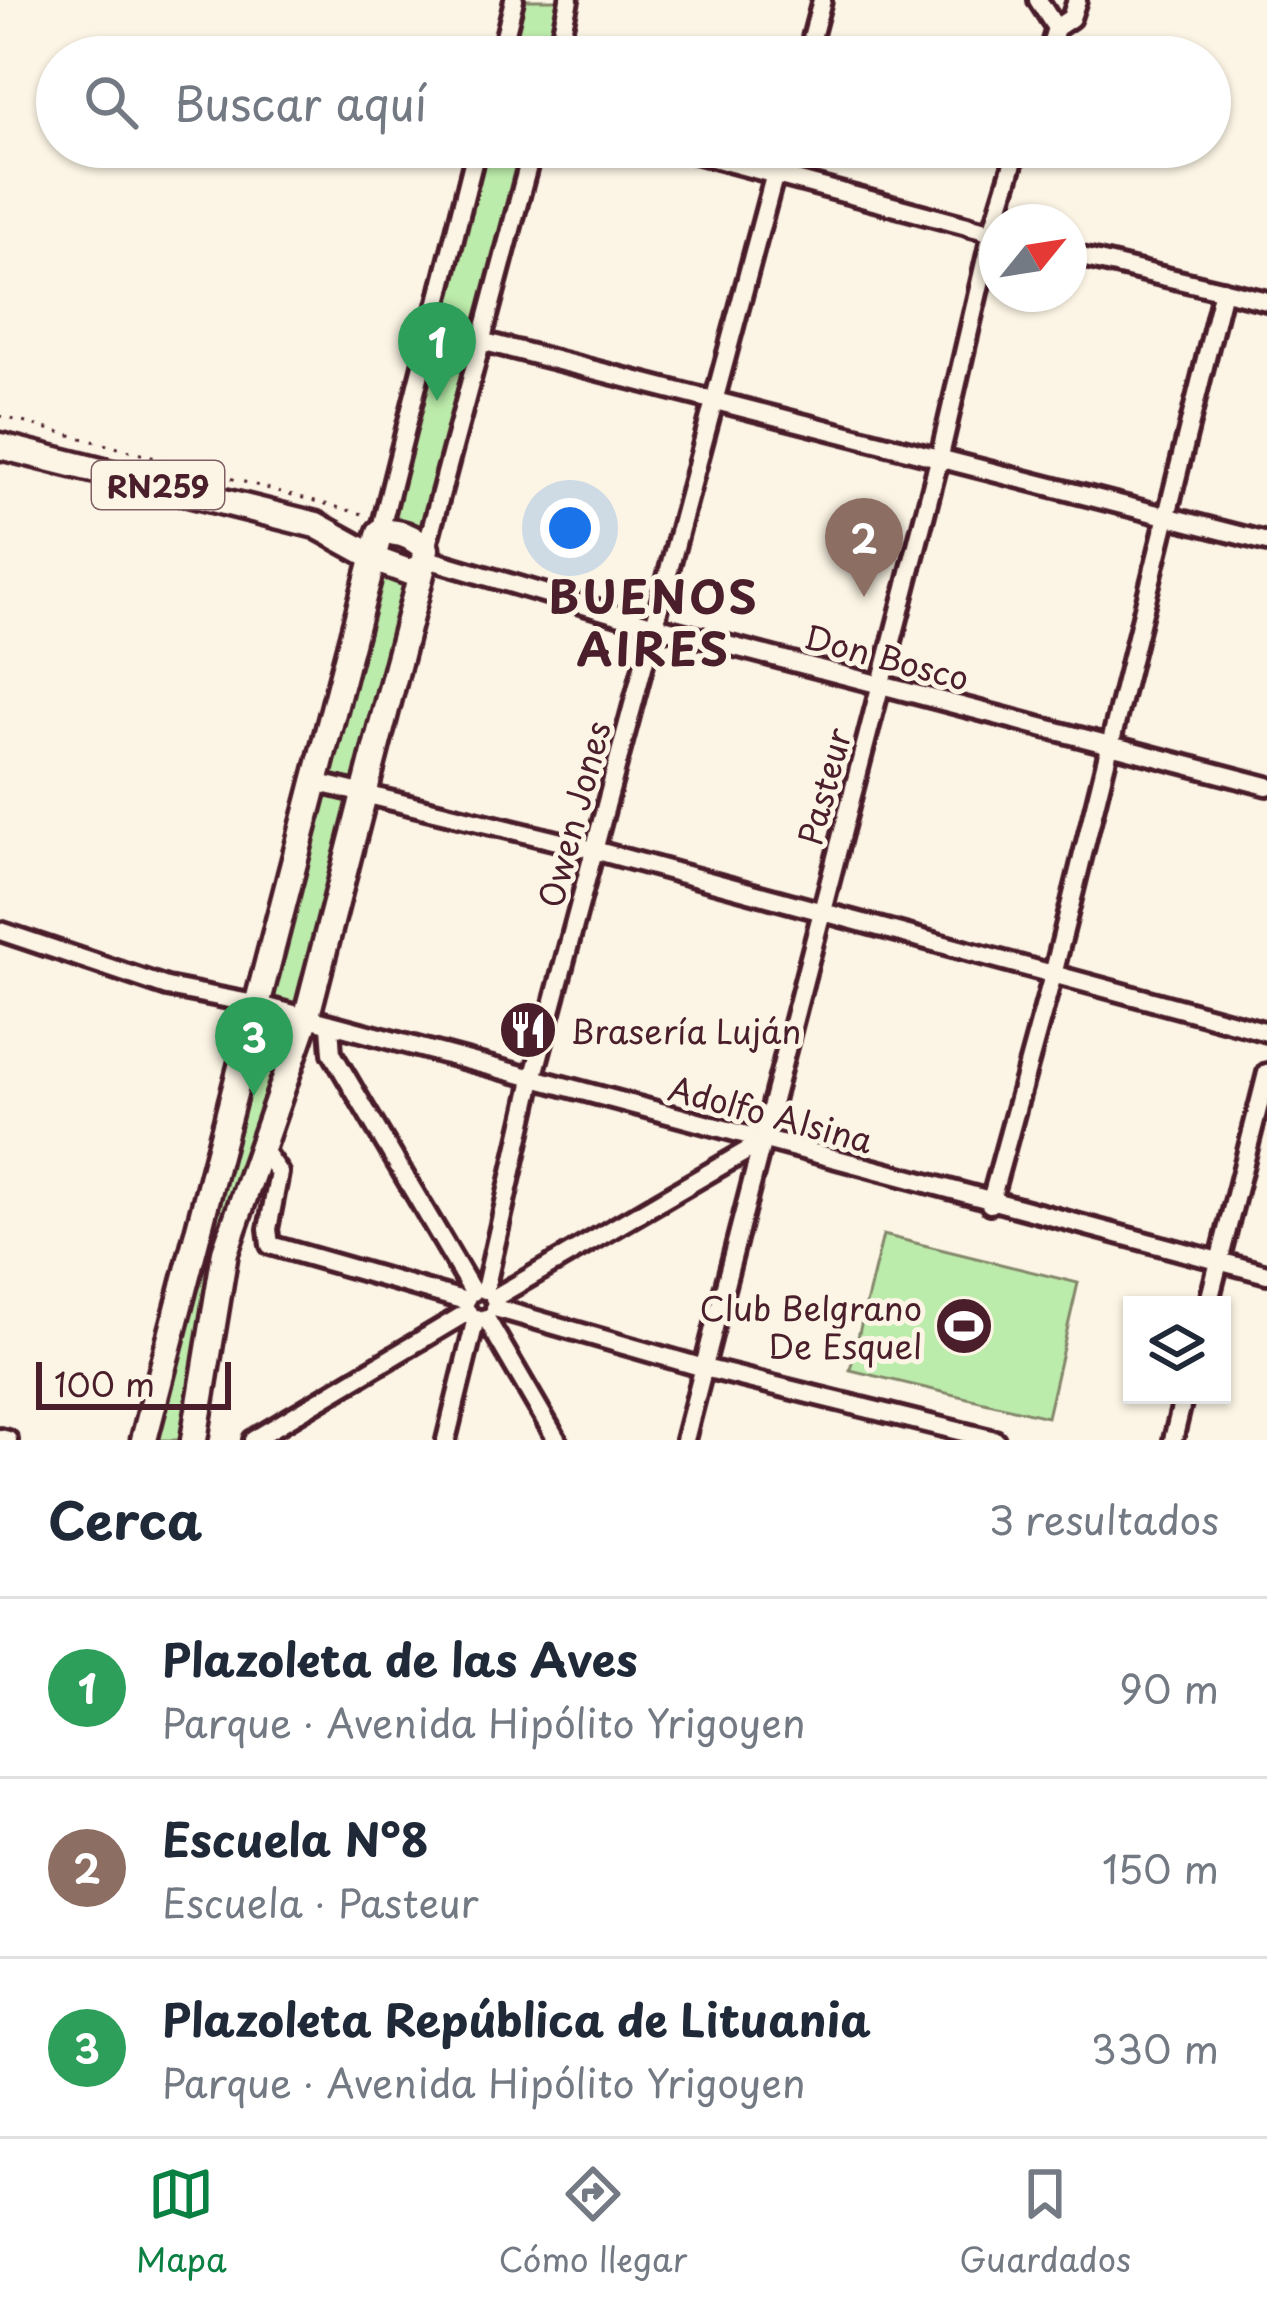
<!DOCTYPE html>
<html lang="es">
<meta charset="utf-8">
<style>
body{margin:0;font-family:"Playpen Sans",sans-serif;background:#f2f2f3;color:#1f2937}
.controls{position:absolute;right:36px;bottom:36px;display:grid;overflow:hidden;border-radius:0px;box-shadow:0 3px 9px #0004}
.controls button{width:108px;height:108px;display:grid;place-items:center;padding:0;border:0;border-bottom:3px solid #e0e1e3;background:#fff;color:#1f2937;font:60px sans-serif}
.compass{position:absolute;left:979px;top:204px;width:108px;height:108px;border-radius:50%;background:#fff;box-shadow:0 3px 9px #0004;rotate:60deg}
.scale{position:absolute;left:36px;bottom:30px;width:195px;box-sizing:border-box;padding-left:12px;border:6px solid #4a1f2b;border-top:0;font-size:33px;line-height:42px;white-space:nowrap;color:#4a1f2b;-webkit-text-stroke:9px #fcf5e5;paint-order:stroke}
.you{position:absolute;left:570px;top:528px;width:42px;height:42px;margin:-30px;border:9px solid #fff;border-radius:50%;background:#1a73e8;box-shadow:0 0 0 18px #1a73e833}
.badge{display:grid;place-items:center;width:78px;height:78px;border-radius:50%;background:#0b8043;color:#fff;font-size:39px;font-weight:700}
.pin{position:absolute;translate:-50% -99px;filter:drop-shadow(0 3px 6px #0008)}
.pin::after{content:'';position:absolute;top:63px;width:42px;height:36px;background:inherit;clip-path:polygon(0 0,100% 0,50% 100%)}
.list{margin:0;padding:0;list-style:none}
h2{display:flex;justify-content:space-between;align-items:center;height:156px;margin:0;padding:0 48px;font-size:51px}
h2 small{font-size:39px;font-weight:400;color:#747a83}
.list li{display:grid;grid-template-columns:78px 1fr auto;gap:36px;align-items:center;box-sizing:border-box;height:180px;padding:0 48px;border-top:3px solid #e0e1e3}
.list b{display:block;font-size:45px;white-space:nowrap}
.list p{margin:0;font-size:39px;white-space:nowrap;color:#747a83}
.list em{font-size:39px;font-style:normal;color:#747a83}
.icon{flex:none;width:66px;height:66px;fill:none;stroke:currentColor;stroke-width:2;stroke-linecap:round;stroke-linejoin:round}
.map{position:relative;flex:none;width:1267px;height:1440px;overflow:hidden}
.search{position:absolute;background:#fff;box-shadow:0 3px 9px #0004;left:36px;right:36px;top:36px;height:132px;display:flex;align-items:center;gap:30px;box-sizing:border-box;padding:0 42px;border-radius:66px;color:#747a83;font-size:45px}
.sheet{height:696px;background:#fff}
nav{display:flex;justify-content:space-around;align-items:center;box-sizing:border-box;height:168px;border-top:3px solid #e0e1e3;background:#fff;font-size:33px;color:#747a83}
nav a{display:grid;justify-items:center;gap:6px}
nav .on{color:#0b8043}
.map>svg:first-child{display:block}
.green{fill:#bcecab;stroke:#83866b;stroke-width:3}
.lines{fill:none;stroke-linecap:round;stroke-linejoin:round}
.minor-casing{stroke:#4a1f2b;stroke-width:26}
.highway-casing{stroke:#4a1f2b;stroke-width:33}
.path{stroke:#4a1f2b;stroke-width:3;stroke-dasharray:3 9;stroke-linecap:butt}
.minor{stroke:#fcf5e5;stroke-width:16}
.highway{stroke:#fcf5e5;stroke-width:24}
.labels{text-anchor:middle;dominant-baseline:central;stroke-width:10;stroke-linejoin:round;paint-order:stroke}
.shield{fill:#fcf5e5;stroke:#7f5f63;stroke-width:3}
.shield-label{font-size:30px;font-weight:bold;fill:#4a1f2b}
.street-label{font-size:33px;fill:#4a1f2b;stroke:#fcf5e5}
.poi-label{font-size:33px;fill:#4a1f2b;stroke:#fcf5e5;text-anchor:start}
.district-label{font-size:45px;font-weight:bold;letter-spacing:3px;fill:#4a1f2b;stroke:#fcf5e5}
</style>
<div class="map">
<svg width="1267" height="1440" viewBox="0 0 1267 1440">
<rect width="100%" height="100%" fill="#fcf5e5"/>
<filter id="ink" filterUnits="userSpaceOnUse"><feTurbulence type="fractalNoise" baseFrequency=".00833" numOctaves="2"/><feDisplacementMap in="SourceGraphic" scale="24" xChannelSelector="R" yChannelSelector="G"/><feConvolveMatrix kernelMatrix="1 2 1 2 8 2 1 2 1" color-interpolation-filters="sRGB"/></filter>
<g filter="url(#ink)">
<path class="green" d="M523,0H558L544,57H509Z
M485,147H520L474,331L441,323Z
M434,344L466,352L422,529L389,520Z
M384,573L405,579L407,587L357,777L350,780L333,775L330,767L377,575Z
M327,795L345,801L348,811L299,1002L291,1007L274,1002L269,994L319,802Z
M272,1022L286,1028L288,1036L221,1222L215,1224L212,1217L262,1025Z
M883,1235L1078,1283L1047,1417L850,1370Z
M209,1239L215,1246L183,1440H155Z"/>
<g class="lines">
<g class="minor-casing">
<path id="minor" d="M1038,0L1056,28
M500,57L514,0
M556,57L569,0
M807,57L822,0
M1047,57L1056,28L1071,18L1077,0
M672,147L997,234
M1069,254L1267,301
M430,328L1267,542
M380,532L477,147
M426,549L533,147
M424,558L655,626L1267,786
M319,783L594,850L1267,1032
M0,931L167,987L260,1005L1267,1274
M330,1026L332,1053L473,1292
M260,1146L279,1173L268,1229L270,1245L466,1301
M990,1204L1053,975L1223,290
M485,1290L533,1079L782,147
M494,1298L762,1142
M1208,1305L1267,1073
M495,1308L704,1368L995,1440
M486,1318L557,1440
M0,1438L8,1440
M253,1440L468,1312
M446,1440L476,1318
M685,1440L940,456L992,232L1018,147
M1173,1440L1184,1395"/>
</g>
<g class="highway-casing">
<path id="highway" d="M0,446L316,525L376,558
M376,560L409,572L423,566
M144,1440L380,532C400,531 412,536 426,549L423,566L306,1019L225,1252L194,1440"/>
</g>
<path class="path" d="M0,416L370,516"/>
<use href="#minor" class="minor"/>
<use href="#highway" class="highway"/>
</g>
</g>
<defs>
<g id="restaurant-disc" transform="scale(3)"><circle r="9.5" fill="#4a1f2b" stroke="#fcf5e5"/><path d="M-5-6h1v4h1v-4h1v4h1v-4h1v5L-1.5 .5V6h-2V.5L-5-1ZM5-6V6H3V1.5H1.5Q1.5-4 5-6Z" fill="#fff"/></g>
<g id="stadium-disc" transform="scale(3)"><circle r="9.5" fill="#4a1f2b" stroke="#fcf5e5"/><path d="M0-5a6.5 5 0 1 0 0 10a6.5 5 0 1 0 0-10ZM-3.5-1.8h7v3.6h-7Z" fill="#fff"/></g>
</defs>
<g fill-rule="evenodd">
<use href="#restaurant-disc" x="528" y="1030"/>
<use href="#stadium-disc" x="964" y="1326"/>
</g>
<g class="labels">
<rect class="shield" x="92" y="461" width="132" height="48" rx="9"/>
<g class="shield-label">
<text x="158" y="485">RN259</text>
</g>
<g class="street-label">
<text transform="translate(887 656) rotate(15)">Don Bosco</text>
<text transform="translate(823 786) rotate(-75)">Pasteur</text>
<text transform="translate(573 814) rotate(-75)">Owen Jones</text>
<text transform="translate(771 1113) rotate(15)">Adolfo Alsina</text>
</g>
<g class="poi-label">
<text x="570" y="1030">Brasería Luján</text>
<text x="922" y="1307" text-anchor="end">Club Belgrano<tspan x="922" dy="38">De Esquel</tspan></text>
</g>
<g class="district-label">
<text x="654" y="595">BUENOS<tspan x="654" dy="52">AIRES</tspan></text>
</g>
</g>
</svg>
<div class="controls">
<button><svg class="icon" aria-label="layers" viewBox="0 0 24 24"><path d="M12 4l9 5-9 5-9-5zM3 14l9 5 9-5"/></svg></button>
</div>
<svg class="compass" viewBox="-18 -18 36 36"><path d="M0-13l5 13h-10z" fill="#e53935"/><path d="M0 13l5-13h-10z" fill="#747a83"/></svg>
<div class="scale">100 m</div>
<div class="you"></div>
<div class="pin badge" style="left:437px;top:401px;background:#2e9e5b">1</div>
<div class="pin badge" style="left:864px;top:597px;background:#8d6e63">2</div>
<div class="pin badge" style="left:254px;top:1096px;background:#2e9e5b">3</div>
<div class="search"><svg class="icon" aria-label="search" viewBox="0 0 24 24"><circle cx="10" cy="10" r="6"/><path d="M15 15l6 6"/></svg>Buscar aquí</div>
</div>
<section class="sheet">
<h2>Cerca<small>3 resultados</small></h2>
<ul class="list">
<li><span class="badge" style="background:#2e9e5b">1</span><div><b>Plazoleta de las Aves</b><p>Parque · Avenida Hipólito Yrigoyen</p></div><em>90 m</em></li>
<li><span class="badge" style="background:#8d6e63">2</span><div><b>Escuela N°8</b><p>Escuela · Pasteur</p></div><em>150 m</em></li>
<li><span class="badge" style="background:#2e9e5b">3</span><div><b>Plazoleta República de Lituania</b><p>Parque · Avenida Hipólito Yrigoyen</p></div><em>330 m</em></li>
</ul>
</section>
<nav>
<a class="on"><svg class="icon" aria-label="map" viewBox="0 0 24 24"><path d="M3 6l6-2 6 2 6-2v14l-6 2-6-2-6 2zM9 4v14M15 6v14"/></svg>Mapa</a>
<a><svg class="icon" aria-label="directions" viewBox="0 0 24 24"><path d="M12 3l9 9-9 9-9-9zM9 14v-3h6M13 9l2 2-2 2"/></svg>Cómo llegar</a>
<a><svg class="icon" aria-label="saved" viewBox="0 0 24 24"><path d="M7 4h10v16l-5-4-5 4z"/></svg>Guardados</a>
</nav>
